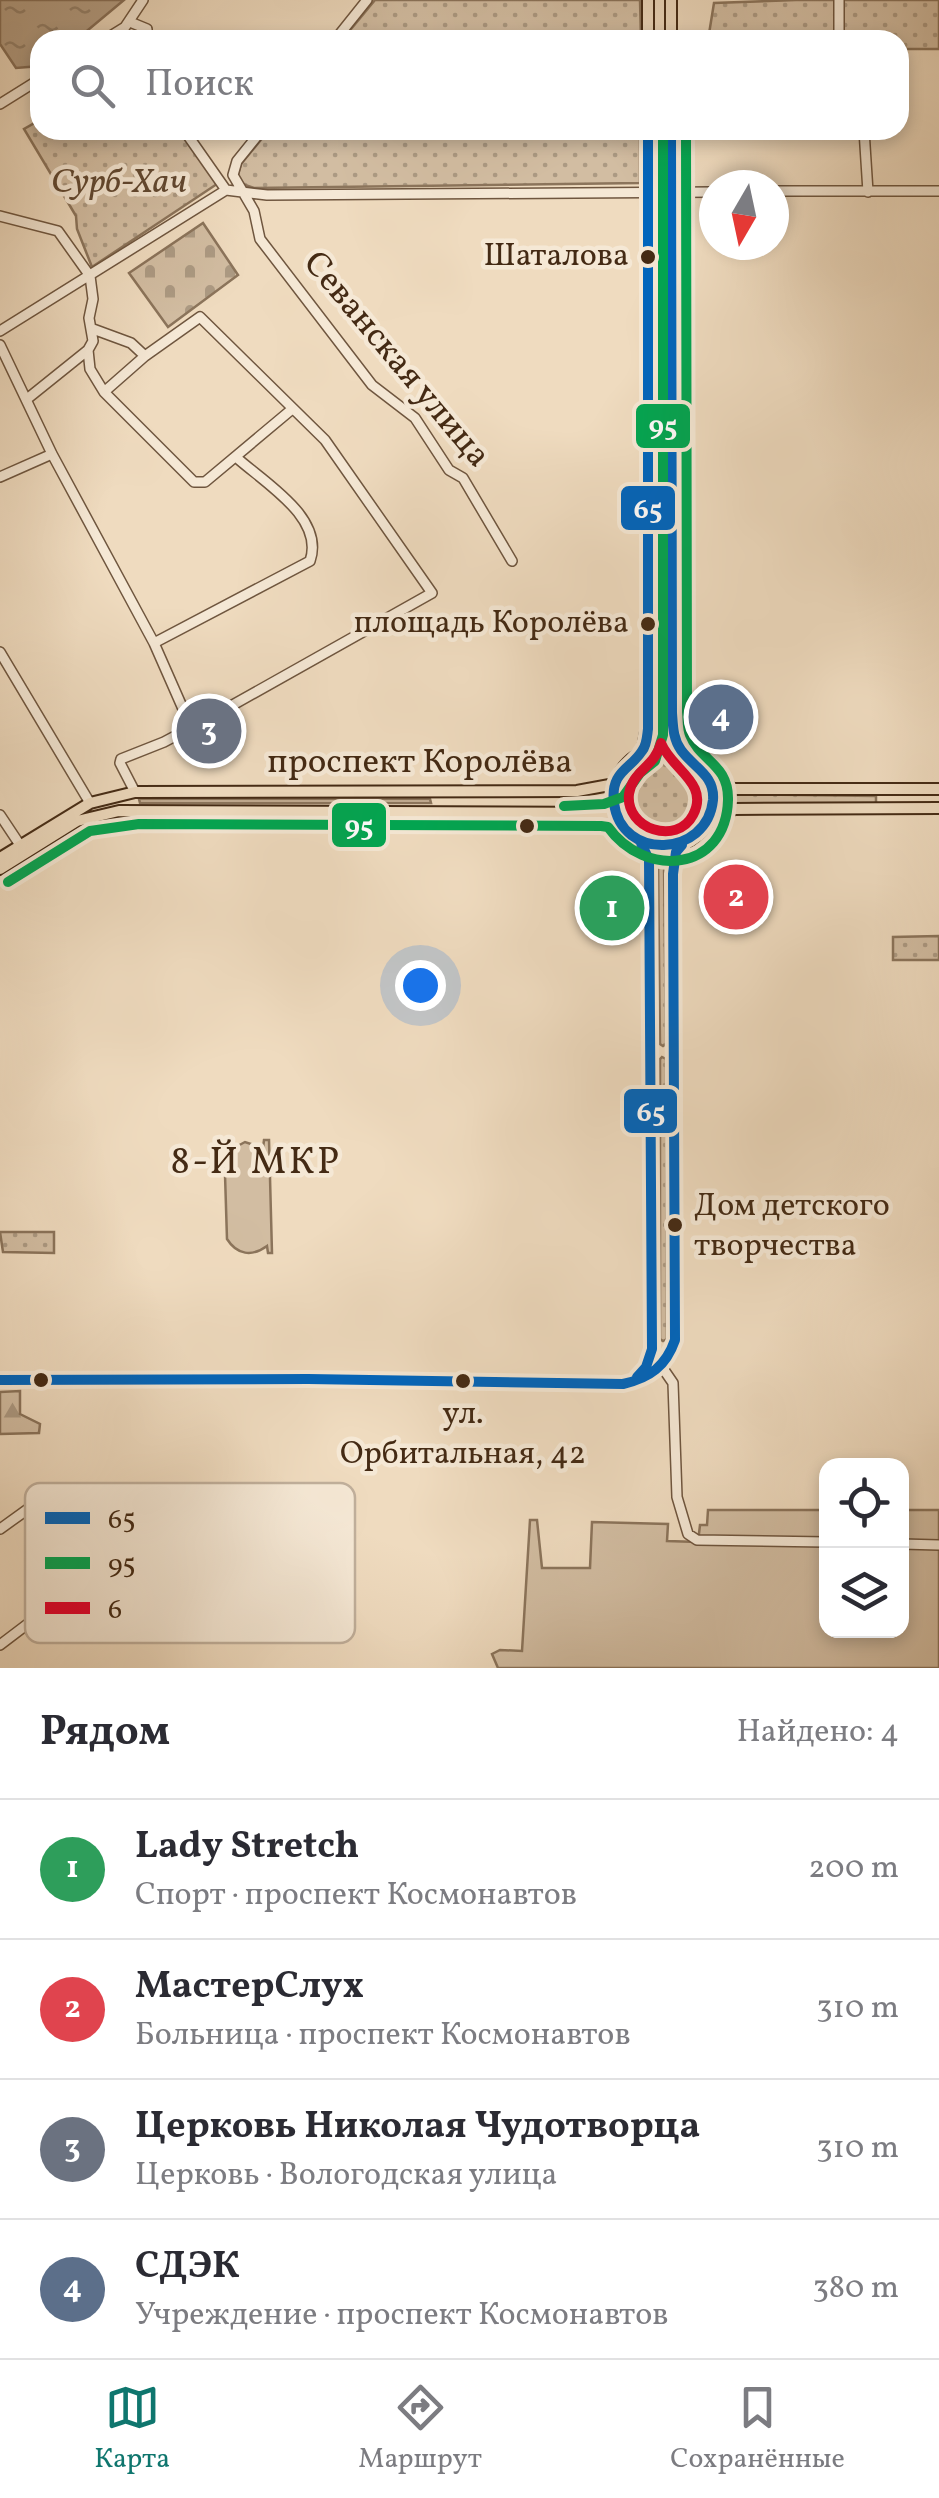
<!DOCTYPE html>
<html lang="ru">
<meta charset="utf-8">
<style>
body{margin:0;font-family:Vollkorn,serif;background:#f2f2f3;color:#2b2b33}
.controls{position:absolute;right:30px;bottom:30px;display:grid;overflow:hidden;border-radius:20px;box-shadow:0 5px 15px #0003}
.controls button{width:90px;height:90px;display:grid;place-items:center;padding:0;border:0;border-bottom:2px solid #e1e1e2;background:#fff;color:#2b2b33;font:50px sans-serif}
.compass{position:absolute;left:699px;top:170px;width:90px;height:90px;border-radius:50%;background:#fff;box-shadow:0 5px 15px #0003;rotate:189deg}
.you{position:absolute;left:420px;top:985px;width:35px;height:35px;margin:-25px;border:8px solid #fff;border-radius:50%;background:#1a73e8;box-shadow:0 0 0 15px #1a73e833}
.badge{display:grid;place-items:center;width:65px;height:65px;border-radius:50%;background:#0f766e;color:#fff;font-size:32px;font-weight:700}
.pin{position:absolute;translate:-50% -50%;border:5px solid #fff;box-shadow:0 2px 10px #0006}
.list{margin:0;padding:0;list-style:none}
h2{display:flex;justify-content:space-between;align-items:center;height:130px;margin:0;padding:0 40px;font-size:42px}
h2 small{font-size:32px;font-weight:400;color:#7c7c81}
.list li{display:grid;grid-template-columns:65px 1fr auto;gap:30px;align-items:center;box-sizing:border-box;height:140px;padding:0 40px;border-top:2px solid #e1e1e2}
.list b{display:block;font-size:38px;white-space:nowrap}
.list p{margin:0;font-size:32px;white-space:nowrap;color:#7c7c81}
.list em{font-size:32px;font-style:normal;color:#7c7c81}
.icon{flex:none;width:55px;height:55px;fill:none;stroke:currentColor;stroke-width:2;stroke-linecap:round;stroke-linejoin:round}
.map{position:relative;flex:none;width:939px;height:1668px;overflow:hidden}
.search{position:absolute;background:#fff;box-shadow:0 5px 15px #0003;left:30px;right:30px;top:30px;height:110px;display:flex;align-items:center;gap:25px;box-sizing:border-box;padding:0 35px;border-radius:30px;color:#7c7c81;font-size:38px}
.sheet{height:690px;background:#fff}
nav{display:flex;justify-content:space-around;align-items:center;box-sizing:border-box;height:140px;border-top:2px solid #e1e1e2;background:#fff;font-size:28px;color:#7c7c81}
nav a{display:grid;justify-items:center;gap:5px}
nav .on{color:#0f766e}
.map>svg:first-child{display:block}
.grass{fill:url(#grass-dots);stroke:#8b745b;stroke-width:2.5}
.forest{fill:url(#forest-firs);stroke:#8b745b;stroke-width:2.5}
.cemetery{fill:url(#cemetery-stones);stroke:#8b745b;stroke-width:2.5}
.pitch{fill:#d2bda2;stroke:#8b745b;stroke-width:2.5}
.water{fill:url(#water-ripples);stroke:#887058;stroke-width:2.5}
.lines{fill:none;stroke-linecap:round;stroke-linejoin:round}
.minor-casing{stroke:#6f563f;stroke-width:12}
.major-casing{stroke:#442a14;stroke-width:14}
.minor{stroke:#f5e8d5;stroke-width:9}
.major{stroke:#efdbbf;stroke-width:10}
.bus-1-casing{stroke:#f5e8d5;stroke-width:18}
.bus-2-casing{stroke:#f5e8d5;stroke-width:18}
.bus-3-casing{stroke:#f5e8d5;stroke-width:18}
.bus-1{stroke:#0065bd;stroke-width:10}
.bus-2{stroke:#00a651;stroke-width:10}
.bus-3{stroke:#e4002b;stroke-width:10}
.bus-dot{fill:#442a14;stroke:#f5e8d5;stroke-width:4}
.labels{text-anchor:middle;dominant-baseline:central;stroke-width:9;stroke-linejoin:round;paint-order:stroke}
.bus-label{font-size:32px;fill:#442a14;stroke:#f5e8d5;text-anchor:end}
.park-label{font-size:35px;font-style:italic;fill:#604730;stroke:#f5e8d5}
.street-label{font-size:35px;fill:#442a14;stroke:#f5e8d5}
.neighbourhood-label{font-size:38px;letter-spacing:2.5px;fill:#442a14;stroke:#f5e8d5}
.key{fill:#f5e8d5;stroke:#c0af9b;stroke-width:2.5}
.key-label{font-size:28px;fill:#442a14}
.line-badge{stroke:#f5e8d5;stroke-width:4}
.badge-label{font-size:28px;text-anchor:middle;font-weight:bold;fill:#fff}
</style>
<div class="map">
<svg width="939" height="1668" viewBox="0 0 939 1668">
<defs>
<pattern id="grass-dots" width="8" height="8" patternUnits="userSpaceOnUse" patternTransform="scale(2.5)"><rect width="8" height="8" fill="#d2bda2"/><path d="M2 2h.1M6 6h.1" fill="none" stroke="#ac9a83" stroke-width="1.8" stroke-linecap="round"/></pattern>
<pattern id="forest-firs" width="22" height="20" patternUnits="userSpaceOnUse" patternTransform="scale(2.5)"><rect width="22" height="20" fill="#d2bda2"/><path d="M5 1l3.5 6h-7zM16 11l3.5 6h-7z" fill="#ac9a83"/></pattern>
<pattern id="cemetery-stones" width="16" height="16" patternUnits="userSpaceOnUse" patternTransform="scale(2.5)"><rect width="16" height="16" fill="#d2bda2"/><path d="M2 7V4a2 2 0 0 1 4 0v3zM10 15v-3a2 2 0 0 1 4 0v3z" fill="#ac9a83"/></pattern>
<pattern id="water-ripples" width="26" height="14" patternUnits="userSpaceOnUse" patternTransform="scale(2.5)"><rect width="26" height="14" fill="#b59f85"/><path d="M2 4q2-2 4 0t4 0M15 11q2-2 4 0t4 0" fill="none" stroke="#95826c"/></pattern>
</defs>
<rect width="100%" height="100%" fill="#efdbbf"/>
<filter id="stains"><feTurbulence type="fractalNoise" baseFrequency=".002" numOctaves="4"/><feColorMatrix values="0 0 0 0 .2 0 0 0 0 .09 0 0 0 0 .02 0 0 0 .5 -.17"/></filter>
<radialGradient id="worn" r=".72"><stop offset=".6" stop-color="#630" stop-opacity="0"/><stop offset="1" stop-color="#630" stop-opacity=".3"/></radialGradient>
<path class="grass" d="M375,0H640L641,40H342Z
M796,0H939V49H899V40H708L714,3Z
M40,120V130H180L217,184L92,267L77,229L76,216L24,129Z
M269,130H640V183L254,188L242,184L237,178L241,164Z
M657,197H663L664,739H657Z
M622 799a41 41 0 1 1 82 0a41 41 0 1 1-82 0Z
M723,794L876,796V803L723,805Z
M139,799H430L431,803H140Z
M658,863H664L666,1044L663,1046L660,1044Z
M939,936V960H893V937Z
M662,1057L666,1059L667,1339L663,1341L660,1339V1059Z
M0,1232H54V1253L3,1252Z"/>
<path class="forest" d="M20,1391V1414L40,1424L39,1433L0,1434V1392Z"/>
<path class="cemetery" d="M203,223L238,275L168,327L129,273Z"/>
<path class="pitch" d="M264,1140H269L272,1253H268L267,1246C252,1257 237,1255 227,1239L224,1142L229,1141L230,1150L245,1142L263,1148Z
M708,1510H826V1630H902V1510H939V1668H498L492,1654L500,1650L522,1651L530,1520H537L542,1568H590L592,1522L668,1524L667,1541L698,1542L700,1525H707Z"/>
<path class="water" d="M0,0H124L76,40H40V66L16,68L0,44Z"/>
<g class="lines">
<g class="minor-casing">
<path id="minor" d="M839,0V40
M130,22L147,29V40
M104,40L125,27L143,0
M335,40L367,0
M0,104L40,79
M184,130L226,190
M262,130L237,161L233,175L254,211L260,239L372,385L415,418L449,470L463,478L512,561
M864,130L868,192
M774,191H939
M0,216L58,231L90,276L93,299L89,318L93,341L88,350L27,399
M93,329L131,343L145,356
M0,331L226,190L267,195L714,192
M0,345L52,454L154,643L191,727
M88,350L90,369L104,392L194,482H205L291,410
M104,392L145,356L200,317L325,440L432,593L222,711L164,742L121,759L120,763L135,792
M0,477L52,454
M154,643L310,561C325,518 265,483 237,458
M0,652L90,803
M0,815L20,845
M662,1367L673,1383L677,1497L688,1534L697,1540L826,1542
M0,1529L28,1509L126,1513C143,1525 138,1537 125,1550L0,1645
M902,1544L939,1545"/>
</g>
<g class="major-casing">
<path id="major" d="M648,0V40
M671,40V0
M671,130V686L673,731L682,753
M613 798a50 50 0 1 1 100 0a50 50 0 1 1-100 0Z
M642,753L648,721V130
M708,777L718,784L734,789H939
M709,822L734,809L939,808
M0,858L90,803L135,792L577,791L615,784
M0,869L77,821L119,811L616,813
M0,1380L308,1379L623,1384C650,1379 667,1368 675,1340L673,874L676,852L682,845
M635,1380L646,1367L652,1349L649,860L641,843"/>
</g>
<use href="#minor" class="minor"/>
<use href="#major" class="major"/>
<g class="bus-1-casing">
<path id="bus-1" d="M648,130V729C647,736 647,745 642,751C631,769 610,771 614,803C621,861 707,858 713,800C715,775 694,768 681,750C673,739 673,726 672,713L671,130
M637,1377L646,1367L652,1349L649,860L641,843
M0,1380L308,1379L623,1384C650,1378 666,1366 675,1340L673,874L676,852L682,845"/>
</g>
<g class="bus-2-casing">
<path id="bus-2" d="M564,806L604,804L623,797L640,773L655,761L663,735V130
M8,882L90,831L139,824L601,826L608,827C645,879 726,872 728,800C729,764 700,761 690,735C687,728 688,720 687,712L686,130"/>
</g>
<g class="bus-3-casing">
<path id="bus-3" d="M661,743C671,769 710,783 693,815C677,846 625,829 629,794C632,771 655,767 661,743Z"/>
</g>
<use href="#bus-1" class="bus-1"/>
<use href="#bus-2" class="bus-2"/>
<use href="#bus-3" class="bus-3"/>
</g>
<g class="bus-dot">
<circle cx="648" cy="257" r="9"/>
<circle cx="648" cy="624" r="9"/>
<circle cx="527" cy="826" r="9"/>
<circle cx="675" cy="1225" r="9"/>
<circle cx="41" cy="1380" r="9"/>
<circle cx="463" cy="1381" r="9"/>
</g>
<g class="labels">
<g class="bus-label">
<text x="629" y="257">Шаталова</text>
<text x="629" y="624">площадь Королёва</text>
<text x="694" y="1207" text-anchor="start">Дом детского<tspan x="694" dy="40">творчества</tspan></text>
<text x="463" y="1415" text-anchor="middle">ул.<tspan x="463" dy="40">Орбитальная, 42</tspan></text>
</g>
<g class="park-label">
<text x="119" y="183">Сурб-Хач</text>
</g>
<g class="street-label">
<text transform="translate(396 360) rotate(50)">Севанская улица</text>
<text x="420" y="763">проспект Королёва</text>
</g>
<g class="neighbourhood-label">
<text x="256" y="1163">8-Й МКР</text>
</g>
</g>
<rect x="25" y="1483" width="330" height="160" rx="15" class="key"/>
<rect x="45" y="1512" width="45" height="12" fill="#0065bd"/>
<rect x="45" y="1557" width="45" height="12" fill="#00a651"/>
<rect x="45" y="1602" width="45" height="12" fill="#e4002b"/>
<g class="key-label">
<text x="108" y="1528">65</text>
<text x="108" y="1573">95</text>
<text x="108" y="1618">6</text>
</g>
<g class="line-badge">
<rect x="634" y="402" width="58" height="48" rx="10" fill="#00a651"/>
<rect x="619" y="484" width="58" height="48" rx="10" fill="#0065bd"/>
<rect x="330" y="801" width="58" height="48" rx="10" fill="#00a651"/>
<rect x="622" y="1087" width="57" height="48" rx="10" fill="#0065bd"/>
</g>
<g class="badge-label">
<text x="663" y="435">95</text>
<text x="648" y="518">65</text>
<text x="359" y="835">95</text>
<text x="651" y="1121">65</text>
</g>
<rect width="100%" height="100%" filter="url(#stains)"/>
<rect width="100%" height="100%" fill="url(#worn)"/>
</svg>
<div class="controls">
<button><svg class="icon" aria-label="locate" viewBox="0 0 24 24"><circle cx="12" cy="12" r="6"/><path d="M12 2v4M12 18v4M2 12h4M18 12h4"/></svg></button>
<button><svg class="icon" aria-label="layers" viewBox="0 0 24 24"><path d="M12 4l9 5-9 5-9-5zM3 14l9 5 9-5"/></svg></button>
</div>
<svg class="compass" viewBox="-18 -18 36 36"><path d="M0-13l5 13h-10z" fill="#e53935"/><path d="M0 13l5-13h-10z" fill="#7c7c81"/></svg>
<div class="you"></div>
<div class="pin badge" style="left:612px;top:908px;background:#2e9e5b">1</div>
<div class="pin badge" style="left:736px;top:897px;background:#e0444e">2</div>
<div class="pin badge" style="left:209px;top:731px;background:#6b7280">3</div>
<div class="pin badge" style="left:721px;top:717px;background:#5c6f8a">4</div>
<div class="search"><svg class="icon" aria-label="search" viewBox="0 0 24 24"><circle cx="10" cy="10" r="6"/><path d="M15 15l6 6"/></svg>Поиск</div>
</div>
<section class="sheet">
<h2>Рядом<small>Найдено: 4</small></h2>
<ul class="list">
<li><span class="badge" style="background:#2e9e5b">1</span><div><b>Lady Stretch</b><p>Спорт · проспект Космонавтов</p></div><em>200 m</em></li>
<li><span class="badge" style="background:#e0444e">2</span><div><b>МастерСлух</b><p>Больница · проспект Космонавтов</p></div><em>310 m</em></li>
<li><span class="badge" style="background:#6b7280">3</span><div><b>Церковь Николая Чудотворца</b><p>Церковь · Вологодская улица</p></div><em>310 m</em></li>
<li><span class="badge" style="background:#5c6f8a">4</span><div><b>СДЭК</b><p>Учреждение · проспект Космонавтов</p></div><em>380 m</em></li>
</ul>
</section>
<nav>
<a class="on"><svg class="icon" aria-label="map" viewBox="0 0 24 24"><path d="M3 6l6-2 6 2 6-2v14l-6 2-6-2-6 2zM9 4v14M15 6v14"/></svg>Карта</a>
<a><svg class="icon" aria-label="directions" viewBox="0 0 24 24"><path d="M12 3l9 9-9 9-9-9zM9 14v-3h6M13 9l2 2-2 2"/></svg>Маршрут</a>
<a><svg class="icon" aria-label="saved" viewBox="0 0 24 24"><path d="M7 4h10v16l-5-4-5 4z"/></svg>Сохранённые</a>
</nav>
